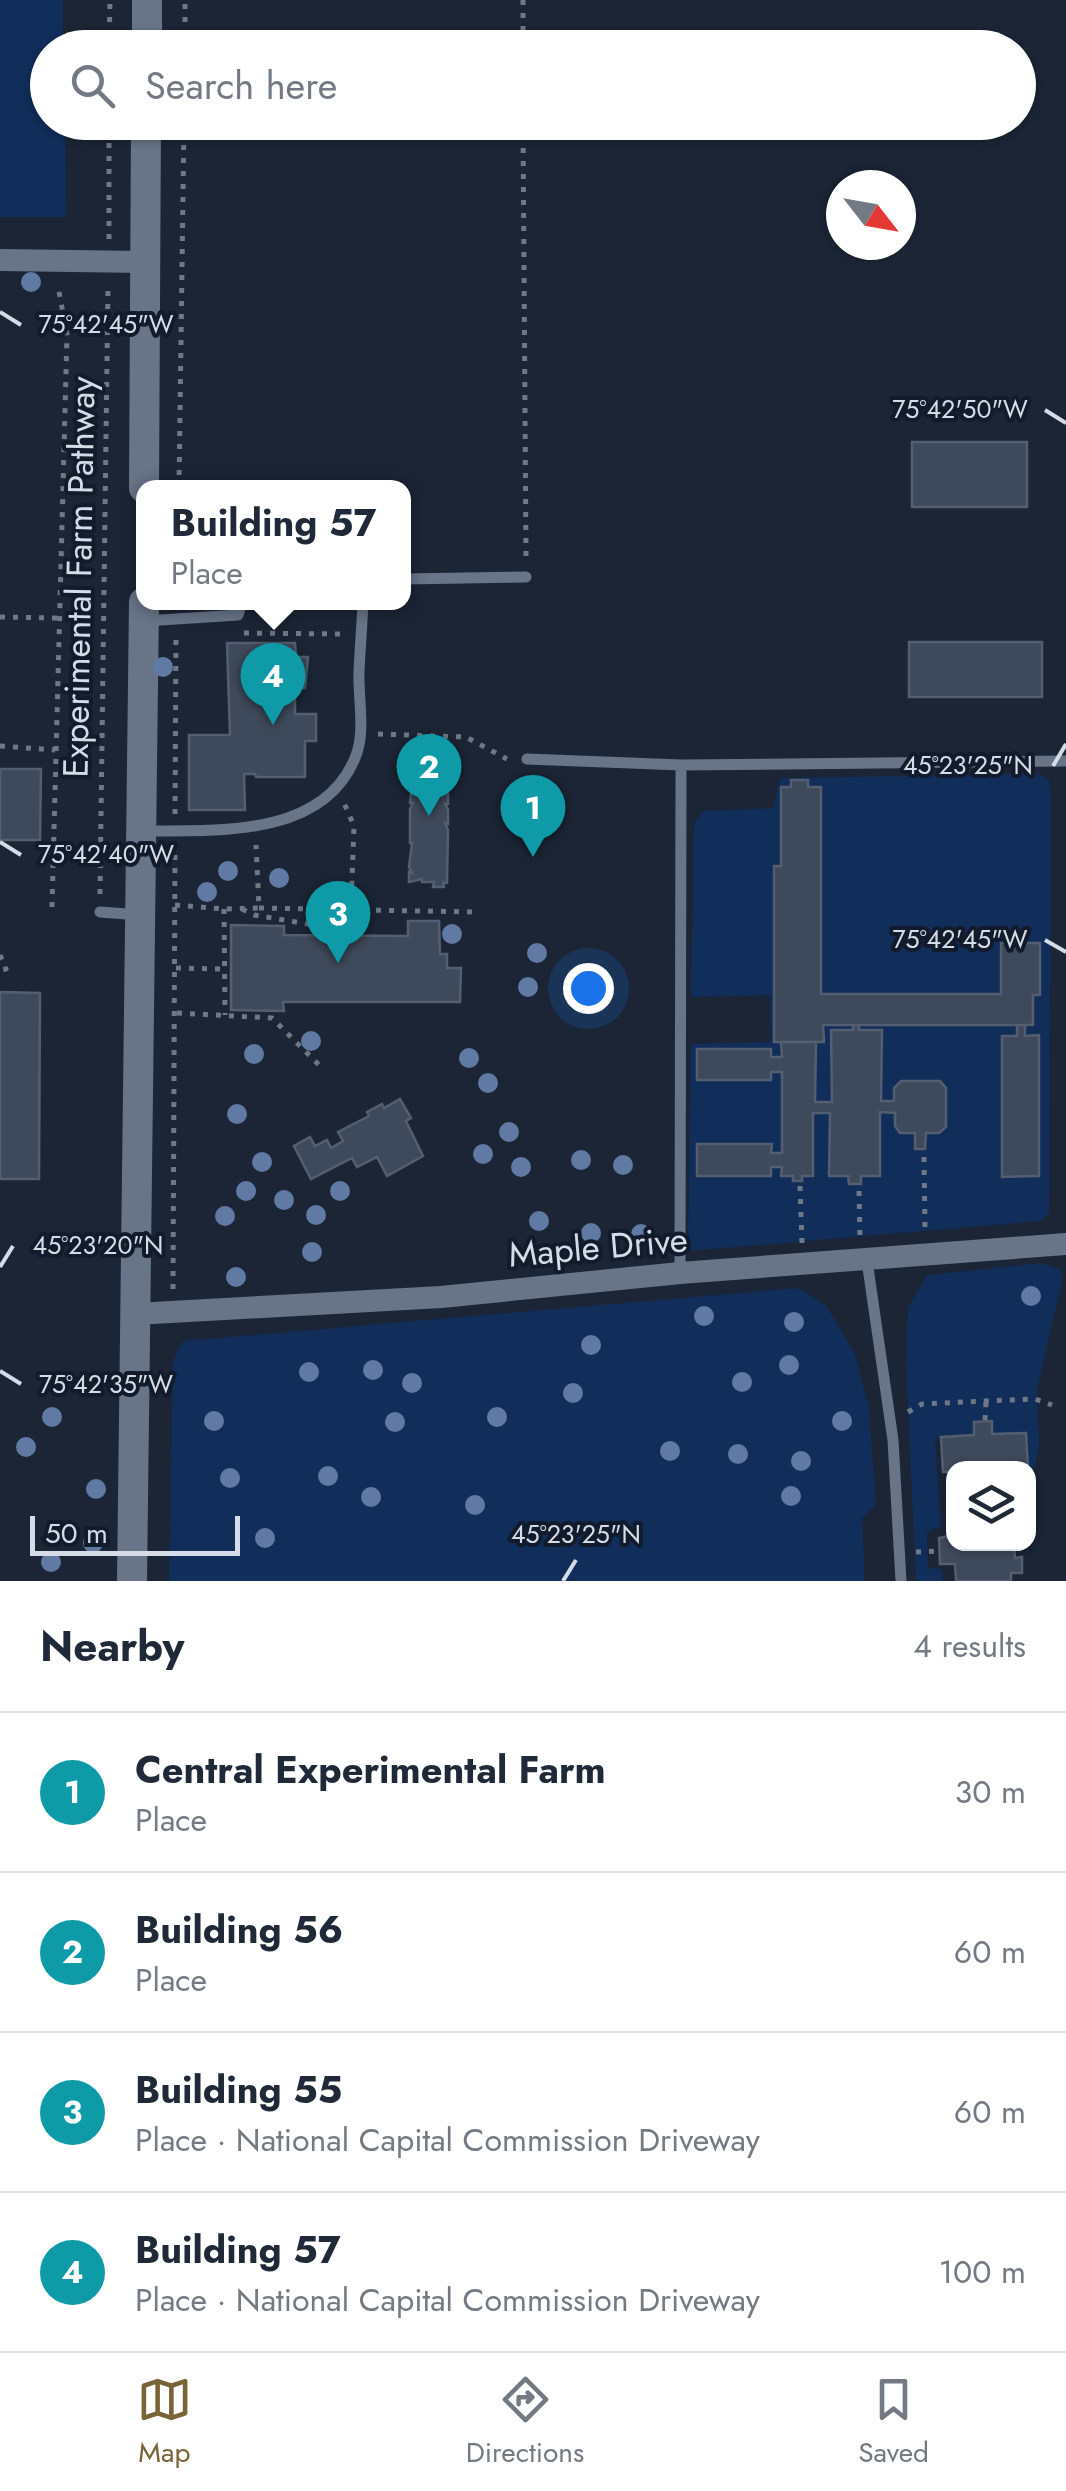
<!DOCTYPE html>
<meta charset="utf-8">
<style>
body{margin:0;font-family:Jost,sans-serif;background:#f2f2f3;color:#1f2937}
.controls{position:absolute;right:30px;bottom:30px;display:grid;overflow:hidden;border-radius:20px;box-shadow:0 2px 8px #0004}
.controls button{width:90px;height:90px;display:grid;place-items:center;padding:0;border:0;border-bottom:2px solid #e0e1e3;background:#fff;color:#1f2937;font:50px sans-serif}
.compass{position:absolute;left:826px;top:170px;width:90px;height:90px;border-radius:50%;background:#fff;box-shadow:0 2px 8px #0004;rotate:121deg}
.scale{position:absolute;left:30px;bottom:25px;width:210px;box-sizing:border-box;padding-left:10px;border:5px solid #d5dce7;border-top:0;font-size:28px;line-height:35px;white-space:nowrap;color:#d5dce7;-webkit-text-stroke:8px #121b2b;paint-order:stroke}
.you{position:absolute;left:588px;top:988px;width:35px;height:35px;margin:-25px;border:8px solid #fff;border-radius:50%;background:#1a73e8;box-shadow:0 0 0 15px #1a73e833}
.badge{display:grid;place-items:center;width:65px;height:65px;border-radius:50%;background:#796437;color:#fff;font-size:32px;font-weight:700}
.pin{position:absolute;translate:-50% -82px;filter:drop-shadow(0 2px 5px #0008)}
.pin::after{content:'';position:absolute;top:52px;width:35px;height:30px;background:inherit;clip-path:polygon(0 0,100% 0,50% 100%)}
.popup{position:absolute;left:136px;top:480px;width:275px;height:130px;box-sizing:border-box;display:grid;place-content:center;border-radius:20px;background:#fff;filter:drop-shadow(0 2px 8px #0005);font-size:32px;white-space:nowrap;color:#747a83}
.popup b{font-size:38px;color:#1f2937}
.popup::after{content:'';position:absolute;left:50%;top:100%;margin-left:-20px;border:20px solid transparent;border-top-color:#fff}
.list{margin:0;padding:0;list-style:none}
h2{display:flex;justify-content:space-between;align-items:center;height:130px;margin:0;padding:0 40px;font-size:42px}
h2 small{font-size:32px;font-weight:400;color:#747a83}
.list li{display:grid;grid-template-columns:65px 1fr auto;gap:30px;align-items:center;box-sizing:border-box;height:160px;padding:0 40px;border-top:2px solid #e0e1e3}
.list b{display:block;font-size:38px;white-space:nowrap}
.list p{margin:0;font-size:32px;white-space:nowrap;color:#747a83}
.list em{font-size:32px;font-style:normal;color:#747a83}
.icon{flex:none;width:55px;height:55px;fill:none;stroke:currentColor;stroke-width:2;stroke-linecap:round;stroke-linejoin:round}
.map{position:relative;flex:none;width:1066px;height:1581px;overflow:hidden}
.search{position:absolute;background:#fff;box-shadow:0 2px 8px #0004;left:30px;right:30px;top:30px;height:110px;display:flex;align-items:center;gap:25px;box-sizing:border-box;padding:0 35px;border-radius:55px;color:#747a83;font-size:38px}
.sheet{height:770px;background:#fff}
nav{display:flex;justify-content:space-around;align-items:center;box-sizing:border-box;height:140px;border-top:2px solid #e0e1e3;background:#fff;font-size:28px;color:#747a83}
nav a{display:grid;justify-items:center;gap:5px}
nav .on{color:#796437}
.map>svg:first-child{display:block}
.green{fill:#112d5a;fill-rule:evenodd}
.building{fill:#3e495b;stroke:#535f71;stroke-width:2.5}
.lines{fill:none;stroke-linecap:round;stroke-linejoin:round}
.path{stroke:#6f7886;stroke-width:5;stroke-dasharray:5 8;stroke-linecap:butt}
.service{stroke:#687588;stroke-width:11}
.minor{stroke:#687588;stroke-width:22}
.tertiary{stroke:#687588;stroke-width:30}
.tree{fill:#607aa4}
.ticks{fill:none;stroke:#d5dce7;stroke-width:4}
.labels{text-anchor:middle;dominant-baseline:central;stroke-width:8;stroke-linejoin:round;paint-order:stroke}
.street-label{font-size:35px;fill:#d5dce7;stroke:#121b2b}
.ticks-label{font-size:25px;text-anchor:middle;fill:#d5dce7;stroke:#121b2b;stroke-width:8;stroke-linejoin:round;paint-order:stroke}
</style>
<div class="map">
<svg width="1066" height="1581" viewBox="0 0 1066 1581">
<rect width="100%" height="100%" fill="#1b2535"/>
<path class="green" d="M0,0H63V47L48,48V122L65,123L66,217H0Z
M1040,774L1049,781L1051,796L1049,1214L1040,1221L688,1251L691,1044L771,1042L770,995L691,997L694,824L704,811L773,808L780,778ZM791,780H807L808,787H821V994H1001V944L1040,943V995H1033V1024L1025,1025V1036H1039L1038,1176L1003,1177L1002,1037L1017,1036V1025H859V1030L882,1031L881,1101H894L940,1081L946,1088V1127L939,1133H926L925,1149H915V1133H900L895,1126V1113L880,1112V1176H861L860,1184H849L848,1176H830V1113H813V1176H802V1181H793V1176H782V1167H771L770,1176H697V1144H771V1153H782V1072H771L770,1080H697V1049H770L771,1057H782L781,1042H774V867L781,866V787H791Z
M823,1025H853V1030L831,1031L832,1102H815L816,1042H824Z
M1043,1263L1061,1270L1063,1277L1037,1389L1039,1444L1035,1468H1028L1026,1433L992,1436L991,1421L974,1422V1435L935,1439L941,1526L927,1532L928,1568L942,1569L943,1581H916L906,1363L908,1307L927,1275Z
M798,1288L826,1305L855,1354L869,1408L876,1505L862,1518L865,1581H169L173,1361L183,1341Z"/>
<path class="building" d="M912,442H1027V507H912Z
M909,642H1042V697H909Z
M227,643H295L296,657H308L305,688H295V714H316V741H305V777H256L255,774H244L245,810H189V735H230Z
M411,741H448L446,778H448V804H445L448,809V824L445,823L448,830L447,883L443,882L444,887H433L434,882H422V879L409,882V872L412,873L409,867L412,843H410V809L413,803H410L413,772H410L411,757L414,751H411Z
M0,769H41L40,840H0Z
M791,780H808V787H821V994H1001V943H1040V995H1033V1025H823L824,1042H774V866H781V787H791Z
M408,921H439L440,954H447V968H461L460,1002H283L284,1011L231,1010V925L284,926V935L408,936Z
M0,992L40,993L39,1179H0Z
M853,1025H859V1030H882L881,1101H894V1088L901,1081H940L946,1088V1127L939,1133H926L925,1149H915V1133H900L895,1126V1113L880,1112V1176H861V1184H849L848,1176H829L830,1113H813V1176H802V1181H793V1176H781L782,1167H771V1176H697V1144H772L771,1153H782V1072H771V1080H697V1049H771V1057H782L781,1042H816L815,1102H832L831,1030H853Z
M1017,1025H1025V1036L1039,1035V1176L1002,1177V1036H1017Z
M400,1099L411,1118L406,1121L423,1156L387,1176L377,1157L357,1167L352,1158L311,1179L294,1146L310,1137L315,1146L327,1140L331,1148L343,1141L338,1132L369,1116L367,1112L382,1104L384,1108Z
M992,1421V1434L1026,1433L1028,1468H954V1530L951,1472H943L941,1437L974,1435V1422Z
M954,1535V1544H1014L1015,1558L1022,1557V1573H1011V1581H956L955,1564H940L939,1538Z"/>
<g class="lines">
<path class="path" d="M523,0V48
M109,48L110,0
M185,48V0
M523,122L526,559
M109,239V122
M179,488L184,122
M0,617L58,618
M244,633L343,634
M378,734L466,737L507,759
M0,746L55,750
M175,814L176,635
M100,894L108,285
M175,905L224,909L259,908L256,845
M52,907L67,335L58,286
M259,908L476,912
M224,909L225,1015
M242,909L254,915L350,931L354,826L344,803
M0,955L6,969L0,970
M176,968L223,969
M177,1013L272,1018L319,1065
M924,1157L925,1229
M800,1186L802,1243
M859,1191L860,1238
M173,1289L175,850
M908,1412L922,1404L986,1401L1035,1399L1052,1405
M985,1420L986,1401
M916,1552L938,1551"/>
<path class="service" d="M403,579L526,577
M145,621L238,615L242,602
M527,759L681,765L1066,761
M141,831C214,830 322,839 355,758C366,733 358,699 359,672C360,649 362,626 363,602
M100,912L140,915
M867,1261L893,1440L901,1581
M680,1273L681,765"/>
<path class="minor" d="M0,260L144,262
M135,1314L441,1297L680,1273L1066,1244"/>
<path class="tertiary" d="M147,48V0
M144,488L146,122
M132,1581L144,602"/>
</g>
<g class="tree">
<circle cx="31" cy="282" r="10"/>
<circle cx="163" cy="667" r="10"/>
<circle cx="228" cy="871" r="10"/>
<circle cx="279" cy="878" r="10"/>
<circle cx="207" cy="892" r="10"/>
<circle cx="452" cy="934" r="10"/>
<circle cx="537" cy="953" r="10"/>
<circle cx="528" cy="987" r="10"/>
<circle cx="311" cy="1041" r="10"/>
<circle cx="254" cy="1054" r="10"/>
<circle cx="469" cy="1058" r="10"/>
<circle cx="488" cy="1083" r="10"/>
<circle cx="237" cy="1114" r="10"/>
<circle cx="509" cy="1132" r="10"/>
<circle cx="483" cy="1154" r="10"/>
<circle cx="581" cy="1160" r="10"/>
<circle cx="262" cy="1162" r="10"/>
<circle cx="623" cy="1165" r="10"/>
<circle cx="521" cy="1167" r="10"/>
<circle cx="246" cy="1191" r="10"/>
<circle cx="340" cy="1191" r="10"/>
<circle cx="284" cy="1200" r="10"/>
<circle cx="316" cy="1215" r="10"/>
<circle cx="225" cy="1216" r="10"/>
<circle cx="539" cy="1221" r="10"/>
<circle cx="591" cy="1233" r="10"/>
<circle cx="641" cy="1234" r="10"/>
<circle cx="312" cy="1252" r="10"/>
<circle cx="236" cy="1277" r="10"/>
<circle cx="1031" cy="1296" r="10"/>
<circle cx="704" cy="1316" r="10"/>
<circle cx="794" cy="1322" r="10"/>
<circle cx="591" cy="1345" r="10"/>
<circle cx="789" cy="1365" r="10"/>
<circle cx="373" cy="1370" r="10"/>
<circle cx="309" cy="1372" r="10"/>
<circle cx="742" cy="1382" r="10"/>
<circle cx="412" cy="1383" r="10"/>
<circle cx="573" cy="1393" r="10"/>
<circle cx="52" cy="1417" r="10"/>
<circle cx="497" cy="1417" r="10"/>
<circle cx="214" cy="1421" r="10"/>
<circle cx="842" cy="1421" r="10"/>
<circle cx="395" cy="1422" r="10"/>
<circle cx="26" cy="1447" r="10"/>
<circle cx="670" cy="1451" r="10"/>
<circle cx="738" cy="1454" r="10"/>
<circle cx="801" cy="1461" r="10"/>
<circle cx="328" cy="1476" r="10"/>
<circle cx="230" cy="1478" r="10"/>
<circle cx="96" cy="1489" r="10"/>
<circle cx="791" cy="1496" r="10"/>
<circle cx="371" cy="1497" r="10"/>
<circle cx="475" cy="1505" r="10"/>
<circle cx="265" cy="1538" r="10"/>
<circle cx="93" cy="1543" r="10"/>
<circle cx="51" cy="1562" r="10"/>
</g>
<path class="ticks" d="M0,312L21,325M1045,410L1066,423M1053,766L1066,744M0,842L21,855M1045,940L1066,952M0,1267L13,1246M0,1371L21,1384M563,1581L576,1560"/>
<g class="labels">
<g class="street-label">
<text transform="translate(79 577) rotate(-89)">Experimental Farm Pathway</text>
<text transform="translate(598 1247) rotate(-5)">Maple Drive</text>
</g>
</g>
<g class="ticks-label">
<text x="106" y="333">75°42'45"W</text>
<text x="960" y="418">75°42'50"W</text>
<text x="968" y="774">45°23'25"N</text>
<text x="106" y="863">75°42'40"W</text>
<text x="960" y="948">75°42'45"W</text>
<text x="98" y="1254">45°23'20"N</text>
<text x="106" y="1393">75°42'35"W</text>
<text x="576" y="1543">45°23'25"N</text>
</g>
</svg>
<div class="controls">
<button><svg class="icon" aria-label="layers" viewBox="0 0 24 24"><path d="M12 4l9 5-9 5-9-5zM3 14l9 5 9-5"/></svg></button>
</div>
<svg class="compass" viewBox="-18 -18 36 36"><path d="M0-13l5 13h-10z" fill="#e53935"/><path d="M0 13l5-13h-10z" fill="#747a83"/></svg>
<div class="scale">50 m</div>
<div class="you"></div>
<div class="pin badge" style="left:533px;top:857px;background:#0f9aa8">1</div>
<div class="pin badge" style="left:429px;top:816px;background:#0f9aa8">2</div>
<div class="pin badge" style="left:338px;top:963px;background:#0f9aa8">3</div>
<div class="pin badge" style="left:273px;top:725px;background:#0f9aa8">4</div>
<div class="popup"><b>Building 57</b>Place</div>
<div class="search"><svg class="icon" aria-label="search" viewBox="0 0 24 24"><circle cx="10" cy="10" r="6"/><path d="M15 15l6 6"/></svg>Search here</div>
</div>
<section class="sheet">
<h2>Nearby<small>4 results</small></h2>
<ul class="list">
<li><span class="badge" style="background:#0f9aa8">1</span><div><b>Central Experimental Farm</b><p>Place</p></div><em>30 m</em></li>
<li><span class="badge" style="background:#0f9aa8">2</span><div><b>Building 56</b><p>Place</p></div><em>60 m</em></li>
<li><span class="badge" style="background:#0f9aa8">3</span><div><b>Building 55</b><p>Place · National Capital Commission Driveway</p></div><em>60 m</em></li>
<li><span class="badge" style="background:#0f9aa8">4</span><div><b>Building 57</b><p>Place · National Capital Commission Driveway</p></div><em>100 m</em></li>
</ul>
</section>
<nav>
<a class="on"><svg class="icon" aria-label="map" viewBox="0 0 24 24"><path d="M3 6l6-2 6 2 6-2v14l-6 2-6-2-6 2zM9 4v14M15 6v14"/></svg>Map</a>
<a><svg class="icon" aria-label="directions" viewBox="0 0 24 24"><path d="M12 3l9 9-9 9-9-9zM9 14v-3h6M13 9l2 2-2 2"/></svg>Directions</a>
<a><svg class="icon" aria-label="saved" viewBox="0 0 24 24"><path d="M7 4h10v16l-5-4-5 4z"/></svg>Saved</a>
</nav>
